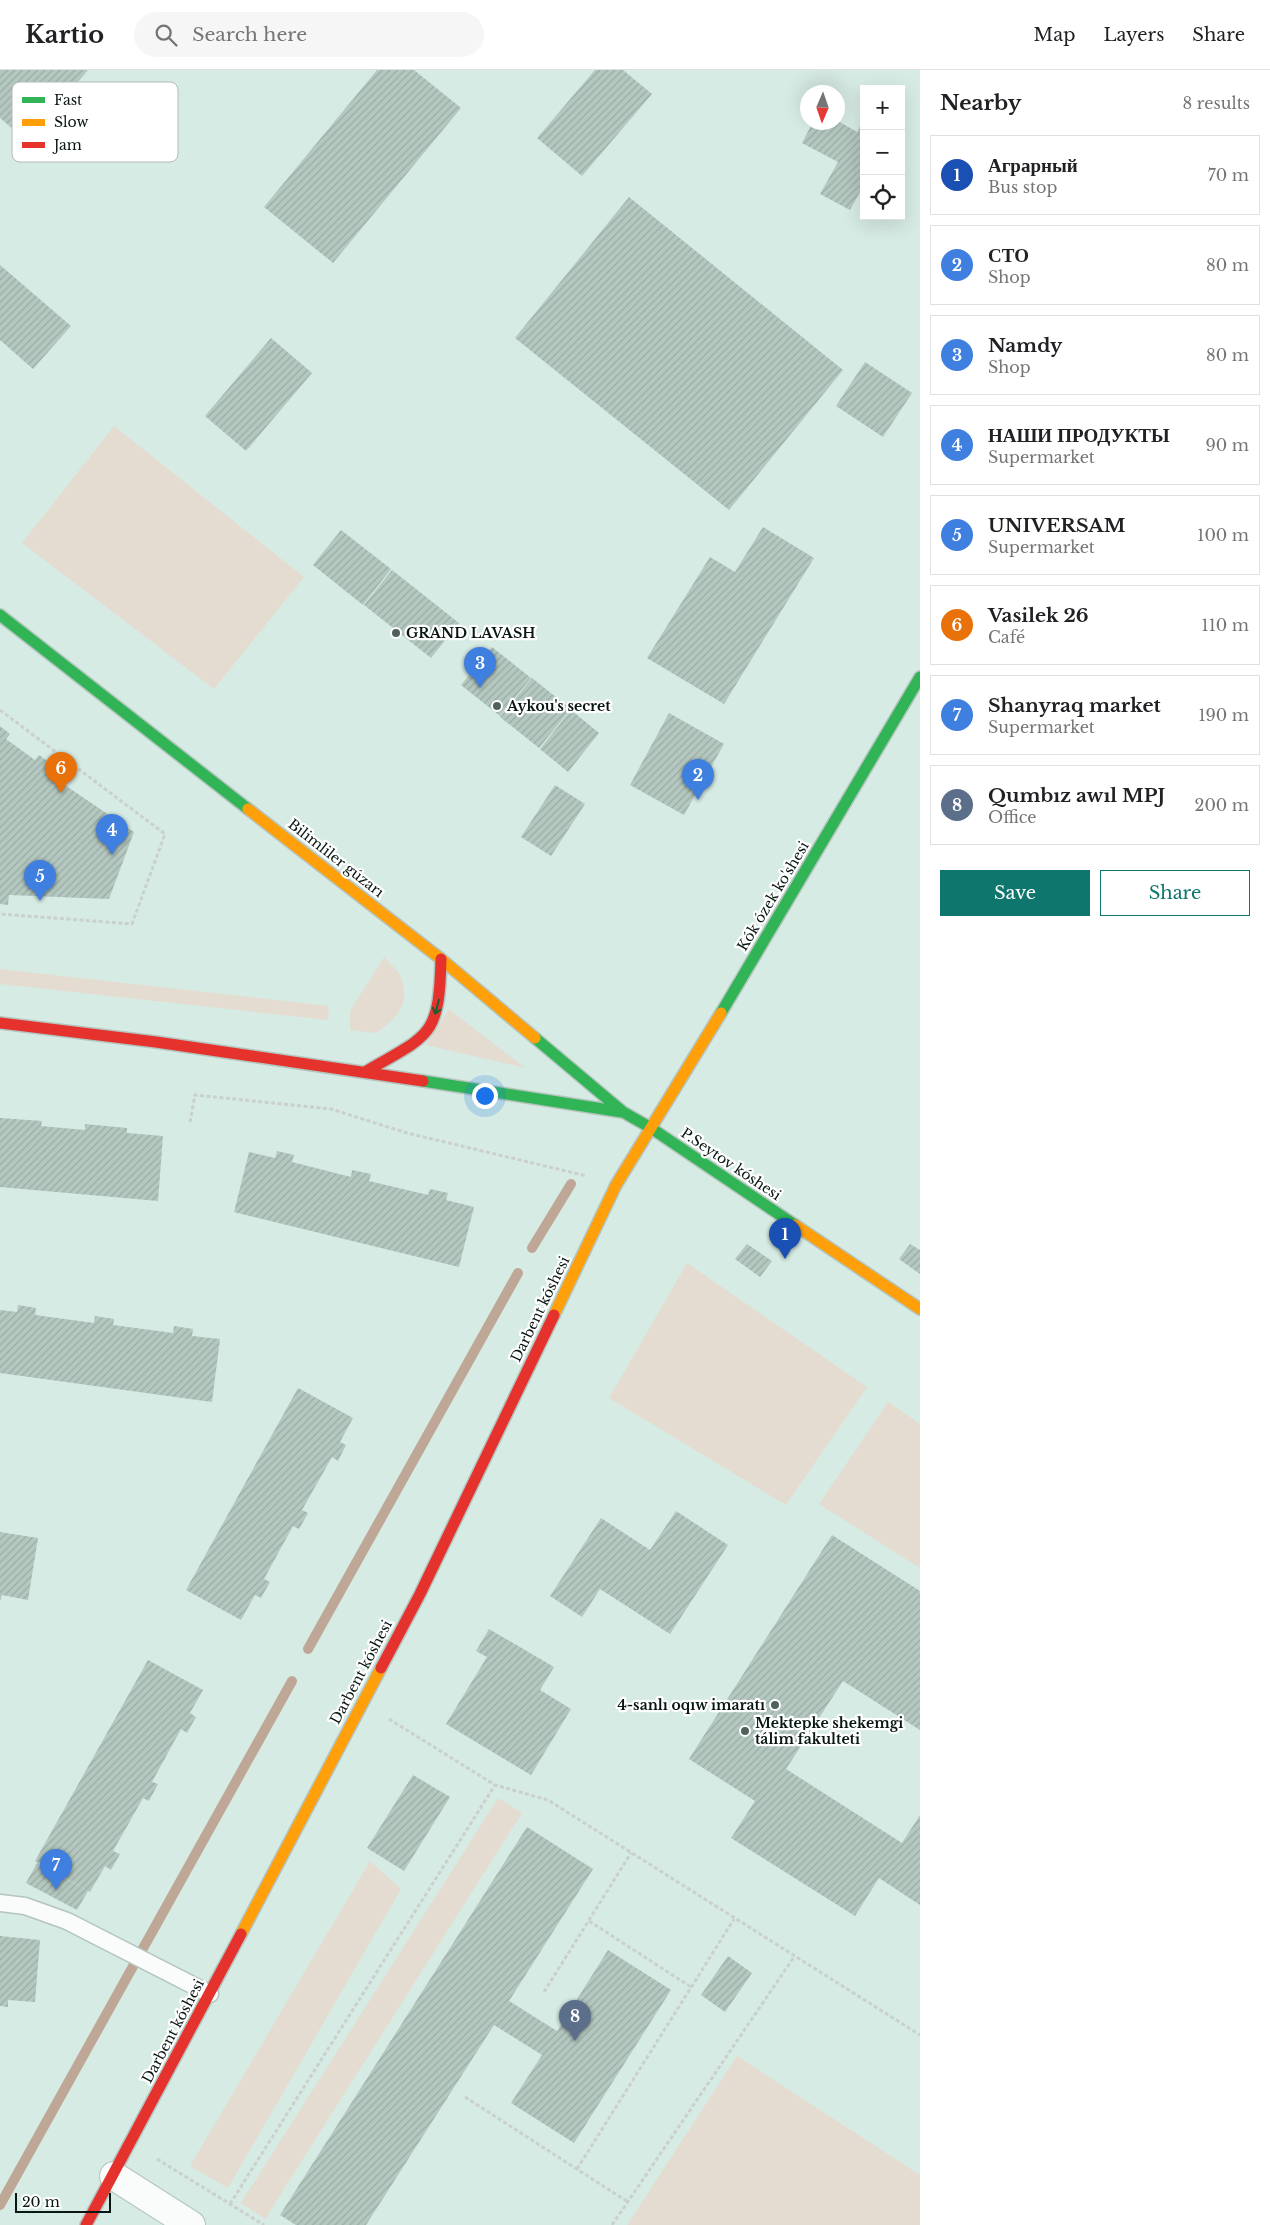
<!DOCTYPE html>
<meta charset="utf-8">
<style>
body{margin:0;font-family:"Libre Baskerville",serif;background:#f6f6f6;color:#202124}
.controls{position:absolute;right:15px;top:15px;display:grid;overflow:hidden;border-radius:0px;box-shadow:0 5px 20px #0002}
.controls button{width:45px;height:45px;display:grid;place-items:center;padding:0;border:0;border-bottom:1px solid #e0e0e0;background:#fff;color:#202124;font:25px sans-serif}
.compass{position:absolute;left:800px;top:15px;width:45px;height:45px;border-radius:50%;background:#fff;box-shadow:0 5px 20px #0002;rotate:182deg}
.scale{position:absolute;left:15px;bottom:12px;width:96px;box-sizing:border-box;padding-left:5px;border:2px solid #081712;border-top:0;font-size:14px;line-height:18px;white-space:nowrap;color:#081712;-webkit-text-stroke:4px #fff;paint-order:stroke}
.you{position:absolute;left:484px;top:1025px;width:18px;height:18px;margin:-12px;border:4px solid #fff;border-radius:50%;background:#1a73e8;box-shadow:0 0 0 8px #1a73e833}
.badge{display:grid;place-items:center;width:32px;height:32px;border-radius:50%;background:#0f766e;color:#fff;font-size:16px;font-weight:700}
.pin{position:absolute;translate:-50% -41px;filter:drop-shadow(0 1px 2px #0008)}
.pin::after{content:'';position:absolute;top:26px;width:18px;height:15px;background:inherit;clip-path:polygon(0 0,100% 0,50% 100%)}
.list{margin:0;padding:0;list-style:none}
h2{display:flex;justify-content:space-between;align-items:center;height:65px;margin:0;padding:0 20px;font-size:21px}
h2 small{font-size:16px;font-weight:400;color:#757577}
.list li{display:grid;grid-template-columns:32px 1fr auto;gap:15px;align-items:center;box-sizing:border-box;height:80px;margin:0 10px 10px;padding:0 10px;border:1px solid #e0e0e0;border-radius:0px}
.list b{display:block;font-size:19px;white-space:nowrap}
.list p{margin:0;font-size:16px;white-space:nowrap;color:#757577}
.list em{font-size:16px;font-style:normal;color:#757577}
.actions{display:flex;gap:10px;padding:15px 20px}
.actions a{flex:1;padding:11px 0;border:1px solid #0f766e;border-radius:0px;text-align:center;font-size:18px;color:#0f766e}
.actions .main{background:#0f766e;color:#fff}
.icon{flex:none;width:28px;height:28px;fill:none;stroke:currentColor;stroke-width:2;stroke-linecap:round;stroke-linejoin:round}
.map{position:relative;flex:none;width:920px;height:2155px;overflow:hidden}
header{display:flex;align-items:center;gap:30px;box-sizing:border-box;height:70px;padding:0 25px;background:#fff;border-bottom:1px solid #e0e0e0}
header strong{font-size:24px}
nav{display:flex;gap:28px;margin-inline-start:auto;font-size:18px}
.search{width:350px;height:45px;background:#f6f6f6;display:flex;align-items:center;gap:12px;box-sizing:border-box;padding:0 18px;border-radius:28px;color:#757577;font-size:19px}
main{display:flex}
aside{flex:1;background:#fff}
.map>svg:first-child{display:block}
.green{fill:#e4dcd0}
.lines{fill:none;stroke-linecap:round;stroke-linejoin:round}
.stream{stroke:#bea796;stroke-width:10}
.building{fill:url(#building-hatch)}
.lane-casing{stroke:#b4c4be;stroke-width:19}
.street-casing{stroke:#b4c4be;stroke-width:30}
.fast-casing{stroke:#b4c4be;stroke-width:14}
.slow-casing{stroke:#b4c4be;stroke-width:14}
.jam-casing{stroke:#b4c4be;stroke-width:14}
.path{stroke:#cad0ce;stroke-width:3;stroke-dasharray:4 2.5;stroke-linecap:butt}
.lane{stroke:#f9fcfb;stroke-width:16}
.street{stroke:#f9fcfb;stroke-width:28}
.fast{stroke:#30b455;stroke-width:11}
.slow{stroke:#ff9f0a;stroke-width:11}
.jam{stroke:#e5322d;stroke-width:11}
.oneway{stroke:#1a5e30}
.poi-dot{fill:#50615b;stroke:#fff;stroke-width:2}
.labels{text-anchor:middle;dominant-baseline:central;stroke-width:4.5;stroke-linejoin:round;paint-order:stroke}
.poi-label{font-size:14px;font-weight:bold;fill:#081712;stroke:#fff;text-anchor:start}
.street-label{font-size:14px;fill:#081712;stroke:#fff}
.key{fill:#fff;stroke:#b5b9b8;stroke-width:1}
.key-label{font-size:14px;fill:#081712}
</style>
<header>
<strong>Kartio</strong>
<div class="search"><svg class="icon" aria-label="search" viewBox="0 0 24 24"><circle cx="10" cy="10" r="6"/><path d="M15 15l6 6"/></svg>Search here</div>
<nav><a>Map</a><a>Layers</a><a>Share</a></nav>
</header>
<main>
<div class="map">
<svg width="920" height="2155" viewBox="0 0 920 2155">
<defs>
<pattern id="building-hatch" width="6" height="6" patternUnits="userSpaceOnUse" patternTransform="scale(1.25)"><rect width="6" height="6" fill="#b4c8c0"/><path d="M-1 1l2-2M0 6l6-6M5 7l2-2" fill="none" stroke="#99aba4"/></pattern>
</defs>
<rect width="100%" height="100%" fill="#d6ebe3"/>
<path class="green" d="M114,356L304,507L214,619L22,473Z
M384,887C389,893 399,901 401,908C411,935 396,949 376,963L350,960V941Z
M0,899L329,936L328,950L0,914Z
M449,939L525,998L426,975Z
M687,1193L867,1317L786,1435L609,1328Z
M888,1332L920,1354V1498L819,1434Z
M498,1728L522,1743L265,2149L241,2133Z
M370,1791L401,1819L228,2118L190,2096Z
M737,1986L920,2105V2155H627Z"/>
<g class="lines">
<path class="stream" d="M532,1178L571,1114
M308,1579L518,1203
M0,2135L292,1611"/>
</g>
<path class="building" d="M0,0H88L27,71L0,48Z
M377,0H414L461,38L333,193L264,137Z
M595,0H623L652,24L582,106L537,68Z
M838,51L857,62L862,52L864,53V115L850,140L820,124L838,92L802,73L813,52Z
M629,127L843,300L729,440L515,268Z
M0,195L71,256L33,299L0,270Z
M271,268L312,303L246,381L205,346Z
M865,292L912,323L883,367L836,336Z
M763,457L814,488L724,634L647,588L710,487L735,502Z
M341,460L391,499L363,535L313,495Z
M392,500L459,553L431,588L364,535Z
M492,577L531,608L500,646L461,615Z
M532,608L571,639L539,678L500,647Z
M571,640L599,663L568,702L540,679Z
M669,643L724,674L684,745L630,715Z
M0,656L10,664L6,669L35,690L39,685L58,699L53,707L134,762L109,829L9,825L8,835L0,834Z
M555,715L585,734L551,786L521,767Z
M0,1048L42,1051L41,1056L85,1060V1054L127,1058V1063L163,1066L158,1131L0,1117Z
M277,1081L294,1085L292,1092L351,1107L352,1100L371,1104L369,1111L428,1125L430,1119L448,1123L446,1130L474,1137L459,1197L234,1142L249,1082L275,1088Z
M747,1174L772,1191L760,1207L735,1189Z
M910,1174L920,1180V1204L899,1189Z
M18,1235L36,1238L35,1245L94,1253L95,1246L114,1249L113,1255L173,1263L174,1256L193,1259L192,1266L220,1269L212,1332L0,1303V1240L17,1242Z
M298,1318L353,1348L340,1372L346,1375L338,1391L332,1387L302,1440L308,1443L299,1459L293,1456L264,1509L270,1512L261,1528L255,1525L241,1550L186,1520Z
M676,1441L728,1475L670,1564L600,1519L582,1547L550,1526L601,1448L650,1480Z
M0,1462L38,1468L28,1530L2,1525L0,1531Z
M832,1465L920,1521V1660L843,1611L786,1699L902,1773L920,1745V1835L879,1808L855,1846L731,1768L755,1731L689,1689Z
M489,1559L554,1597L540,1620L571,1639L531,1705L446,1654L487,1587L476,1581Z
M148,1590L203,1620L190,1643L196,1647L187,1663L181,1659L152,1712L158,1714L149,1731L143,1728L113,1781L120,1784L111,1800L105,1796L90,1822L35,1791Z
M413,1705L450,1727L404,1801L367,1778Z
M527,1757L593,1799L509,1931L557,1961L608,1880L671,1920L574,2073L511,2033L542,1985L494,1955L366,2155H296L280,2145Z
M37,1793L88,1821L77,1840L26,1813Z
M0,1866L40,1870L35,1932L8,1930V1937L0,1936Z
M728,1886L752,1903L725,1942L701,1925Z"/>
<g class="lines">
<g class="lane-casing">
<path id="lane" d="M0,1833L25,1836L67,1851L210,1924"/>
</g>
<g class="street-casing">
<path id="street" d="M114,2106L191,2155"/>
</g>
<g class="fast-casing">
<path id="fast" d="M0,545L248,739
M721,943L920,607
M535,968L623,1042L651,1058L795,1155
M423,1011L622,1042"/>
</g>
<g class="slow-casing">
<path id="slow" d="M248,739L441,889L535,968
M795,1155L920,1239
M554,1245L616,1115L721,943
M241,1864L381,1598"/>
</g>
<g class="jam-casing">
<path id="jam" d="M0,953L156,972L423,1011
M365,1002C430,964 439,968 441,889
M381,1598L420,1524L554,1245
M86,2155L241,1864"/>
</g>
<path class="path" d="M0,640L165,764L132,854L0,844
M190,1052L195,1025L331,1039L407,1063L587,1106
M389,1649L495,1715L548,1730L920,1965
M589,1851L691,1917
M544,1922L631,1783
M465,2027L628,2132
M157,2089L264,2155
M577,2099L734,1849
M230,2134L495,1715
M612,2155L794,1887"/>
<use href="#lane" class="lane"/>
<use href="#street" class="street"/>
<use href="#fast" class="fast"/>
<use href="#slow" class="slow"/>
<use href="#jam" class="jam"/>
</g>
<defs><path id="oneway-shaft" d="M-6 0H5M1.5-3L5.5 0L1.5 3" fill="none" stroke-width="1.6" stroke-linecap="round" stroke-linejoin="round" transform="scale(1.25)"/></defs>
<use class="oneway" href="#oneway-shaft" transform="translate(437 937) rotate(105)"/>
<g class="poi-dot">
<circle cx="396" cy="563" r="5"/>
<circle cx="497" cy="636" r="5"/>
<circle cx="775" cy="1635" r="5"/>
<circle cx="745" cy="1661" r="5"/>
</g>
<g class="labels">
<g class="poi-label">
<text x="406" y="563">GRAND LAVASH</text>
<text x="507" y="636">Aykou's secret</text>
<text x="765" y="1635" text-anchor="end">4-sanlı oqıw imaratı</text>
<text x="755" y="1653">Mektepke shekemgi<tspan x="755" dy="16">tálim fakulteti</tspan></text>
</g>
<g class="street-label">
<text transform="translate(336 788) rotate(38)">Bilimliler gúzarı</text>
<text transform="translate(773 826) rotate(-59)">Kók ózek ko'shesi</text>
<text transform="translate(731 1094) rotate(34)">P.Seytov kóshesi</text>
<text transform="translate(540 1239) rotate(-64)">Darbent kóshesi</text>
<text transform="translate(361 1602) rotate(-62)">Darbent kóshesi</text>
<text transform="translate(173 1961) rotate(-62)">Darbent kóshesi</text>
</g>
</g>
<rect x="12" y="12" width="166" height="80" rx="8" class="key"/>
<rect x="22" y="27" width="23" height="6" fill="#30b455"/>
<rect x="22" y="49" width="23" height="7" fill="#ff9f0a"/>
<rect x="22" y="72" width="23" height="6" fill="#e5322d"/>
<g class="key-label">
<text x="54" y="35">Fast</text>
<text x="54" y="57">Slow</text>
<text x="54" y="80">Jam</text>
</g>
</svg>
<div class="controls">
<button>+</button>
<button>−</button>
<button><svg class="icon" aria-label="locate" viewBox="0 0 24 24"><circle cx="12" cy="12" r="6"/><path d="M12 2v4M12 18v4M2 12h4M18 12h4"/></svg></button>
</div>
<svg class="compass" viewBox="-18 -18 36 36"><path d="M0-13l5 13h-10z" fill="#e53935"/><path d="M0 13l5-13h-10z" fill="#757577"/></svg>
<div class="scale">20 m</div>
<div class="you"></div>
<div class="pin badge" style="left:785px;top:1189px;background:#1a4fb4">1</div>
<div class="pin badge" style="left:698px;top:730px;background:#3f7fe0">2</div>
<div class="pin badge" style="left:480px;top:618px;background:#3f7fe0">3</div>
<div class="pin badge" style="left:112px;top:785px;background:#3f7fe0">4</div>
<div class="pin badge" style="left:40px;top:831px;background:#3f7fe0">5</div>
<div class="pin badge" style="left:61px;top:723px;background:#e8710a">6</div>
<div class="pin badge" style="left:56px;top:1820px;background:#3f7fe0">7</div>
<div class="pin badge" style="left:575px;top:1971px;background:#5c6f8a">8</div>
</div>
<aside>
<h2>Nearby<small>8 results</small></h2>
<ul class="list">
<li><span class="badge" style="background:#1a4fb4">1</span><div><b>Аграрный</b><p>Bus stop</p></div><em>70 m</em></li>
<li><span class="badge" style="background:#3f7fe0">2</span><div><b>СТО</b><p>Shop</p></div><em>80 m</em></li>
<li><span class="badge" style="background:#3f7fe0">3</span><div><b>Namdy</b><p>Shop</p></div><em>80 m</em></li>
<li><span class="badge" style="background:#3f7fe0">4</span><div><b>НАШИ ПРОДУКТЫ</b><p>Supermarket</p></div><em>90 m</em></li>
<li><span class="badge" style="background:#3f7fe0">5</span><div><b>UNIVERSAM</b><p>Supermarket</p></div><em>100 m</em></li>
<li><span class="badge" style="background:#e8710a">6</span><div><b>Vasilek 26</b><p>Café</p></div><em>110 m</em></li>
<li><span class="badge" style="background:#3f7fe0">7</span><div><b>Shanyraq market</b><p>Supermarket</p></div><em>190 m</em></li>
<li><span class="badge" style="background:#5c6f8a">8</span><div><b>Qumbız awıl MPJ</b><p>Office</p></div><em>200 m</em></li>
</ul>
<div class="actions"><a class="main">Save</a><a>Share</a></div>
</aside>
</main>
